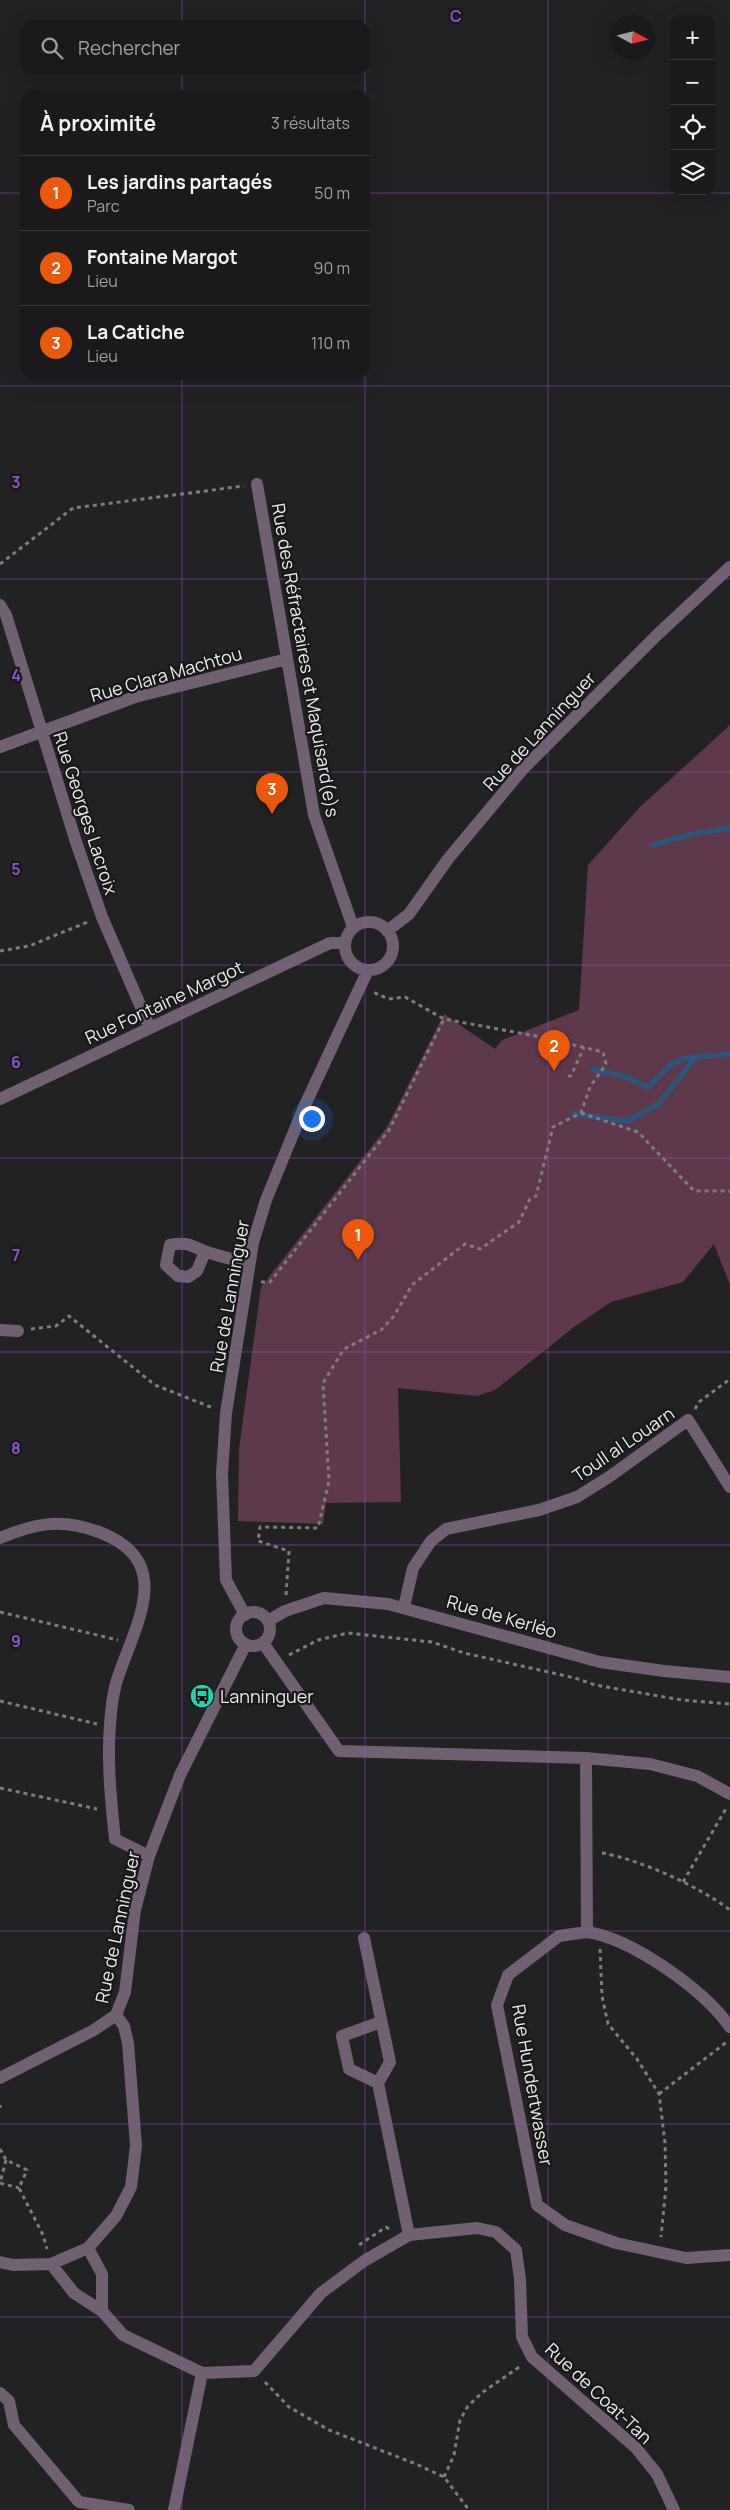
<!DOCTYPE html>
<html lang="fr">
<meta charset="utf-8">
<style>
body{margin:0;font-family:Manrope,sans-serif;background:#232224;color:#f1f3f6}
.controls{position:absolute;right:15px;top:15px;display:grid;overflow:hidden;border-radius:10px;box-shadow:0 5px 20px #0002}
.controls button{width:45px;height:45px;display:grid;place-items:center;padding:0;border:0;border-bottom:1px solid #38383a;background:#1a191b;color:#f1f3f6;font:25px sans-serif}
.compass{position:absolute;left:610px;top:15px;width:45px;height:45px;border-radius:50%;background:#1a191b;box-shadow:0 5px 20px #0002;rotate:97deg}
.you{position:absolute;left:311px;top:1118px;width:18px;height:18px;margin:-12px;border:4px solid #fff;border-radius:50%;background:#1a73e8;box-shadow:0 0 0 8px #1a73e833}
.badge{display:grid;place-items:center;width:32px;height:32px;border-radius:50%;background:#ea580c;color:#fff;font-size:16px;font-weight:700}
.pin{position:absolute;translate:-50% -41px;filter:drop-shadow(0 1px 2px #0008)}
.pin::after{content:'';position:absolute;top:26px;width:18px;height:15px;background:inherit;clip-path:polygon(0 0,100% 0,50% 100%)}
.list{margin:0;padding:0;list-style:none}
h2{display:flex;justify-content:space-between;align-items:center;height:65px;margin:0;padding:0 20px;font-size:21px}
h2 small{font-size:16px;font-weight:400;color:#9fa0a3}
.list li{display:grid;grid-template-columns:32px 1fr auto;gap:15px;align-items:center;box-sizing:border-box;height:75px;padding:0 20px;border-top:1px solid #38383a}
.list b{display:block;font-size:19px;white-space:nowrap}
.list p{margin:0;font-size:16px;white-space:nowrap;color:#9fa0a3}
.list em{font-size:16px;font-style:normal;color:#9fa0a3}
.icon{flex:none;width:28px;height:28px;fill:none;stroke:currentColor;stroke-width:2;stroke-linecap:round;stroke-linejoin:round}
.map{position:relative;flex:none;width:730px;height:2510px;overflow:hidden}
.search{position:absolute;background:#1a191b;box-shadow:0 5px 20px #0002;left:20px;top:20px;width:350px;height:55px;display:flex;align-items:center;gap:12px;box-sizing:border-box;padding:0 18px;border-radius:15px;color:#9fa0a3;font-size:19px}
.panel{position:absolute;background:#1a191b;box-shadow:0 5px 20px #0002;left:20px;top:90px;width:350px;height:290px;border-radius:15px}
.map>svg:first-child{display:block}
.green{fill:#5e394b}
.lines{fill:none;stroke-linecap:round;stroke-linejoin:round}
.stream{stroke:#2e5579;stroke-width:5.5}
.path{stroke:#7d7c7f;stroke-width:3;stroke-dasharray:4 4;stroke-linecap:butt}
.minor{stroke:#716072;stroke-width:12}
.grid{fill:none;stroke:#9152c8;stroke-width:1;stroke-opacity:0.55}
.labels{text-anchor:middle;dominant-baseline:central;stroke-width:4.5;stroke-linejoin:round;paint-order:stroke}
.street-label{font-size:18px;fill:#eae9eb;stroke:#18181a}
.poi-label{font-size:18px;fill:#eae9eb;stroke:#18181a;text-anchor:start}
.grid-label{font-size:16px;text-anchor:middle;font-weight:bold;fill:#9152c8;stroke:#18181a;stroke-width:4.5;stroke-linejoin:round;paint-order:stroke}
</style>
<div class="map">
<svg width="730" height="2510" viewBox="0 0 730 2510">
<rect width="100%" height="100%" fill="#222124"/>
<path class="green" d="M730,725V1285L714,1244L683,1282L611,1302L574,1327L495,1390L477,1396L398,1388L401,1502L326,1503L323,1524L238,1521L239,1449L261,1287L387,1127L444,1014L495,1049L502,1040L579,1010L588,865L640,807Z"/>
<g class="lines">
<path class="stream" d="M652,845L693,834L730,828
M593,1069L625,1077L648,1087L671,1064L684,1058L730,1054
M573,1114L628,1121L658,1104L696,1057"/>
<path class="path" d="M0,564L73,508L244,486
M0,951L29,946L88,922
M568,1076H571L584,1047
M581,1113L638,1132L694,1191H730
M261,1282H270L389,1130L444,1019
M31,1329L56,1326L69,1316L155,1385L213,1408
M695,1409L699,1402L730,1379
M286,1595L289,1551L258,1541L260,1527L318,1528L329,1481L323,1383L344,1349L381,1330L394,1316L412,1285L465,1244L480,1249L519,1222L530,1199L536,1196L553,1127L581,1113L590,1087L606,1064L603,1052L536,1036L444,1019L405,997L388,999L373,992
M0,1612L118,1640
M289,1655L318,1640L348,1633L432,1642L464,1653L575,1678L595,1685L682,1700L730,1704
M0,1701L97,1724
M0,1788L97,1809
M602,1853C641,1860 698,1886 730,1910
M683,1882L727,1807
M600,1949L602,1996L608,2024L637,2059L659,2094L665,2143L666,2186L661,2237
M659,2094L728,2041
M0,2105V2108
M0,2149L6,2160L27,2170L19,2188L43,2235L47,2249
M6,2160L0,2183L19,2188
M359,2245L386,2227L389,2229
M265,2382L289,2407L329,2430L416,2464L444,2477L469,2510
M444,2477L454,2455L460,2420L468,2406L483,2392L522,2365"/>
<path class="minor" d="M257,484L314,815L353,927
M0,605L6,615L76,842L102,917L150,1028
M0,747L135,697L287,659
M345 946a24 24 0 1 1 48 0a24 24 0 1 1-48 0Z
M387,931L409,914L448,859L523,769L657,635L730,567
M0,1099L330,943H345
M205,1252L197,1271L188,1277L178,1276L166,1265L170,1245C190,1241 191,1247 207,1252C221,1257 236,1260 249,1263
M0,1330L18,1331
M0,1538C36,1523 61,1518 99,1532C176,1561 136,1623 118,1677C113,1691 111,1710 110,1725C107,1762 111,1802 115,1839L149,1856
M404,1607L413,1568L431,1541L446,1529L539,1510L577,1497L609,1477L688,1420L730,1487
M236 1629a17 17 0 1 1 34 0a17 17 0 1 1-34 0Z
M245,1615L226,1580L222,1474L226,1413L253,1243L266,1200L305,1105L368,970
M268,1621L285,1611L324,1598L388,1604L600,1662L664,1671L730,1677
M263,1643L339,1751L586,1758L650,1764L697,1776L730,1794
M586,1758L587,1932L559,1936L508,1975L497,2005L537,2205L565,2225L616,2243L686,2258L730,2255
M587,1932C633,1939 704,1990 730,2027
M364,1938L390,2062L378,2083L409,2235
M116,2015L125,1992L135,1910L149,1856L180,1775L246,1644
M0,2078L94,2030L116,2015
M378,2083L349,2069L342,2036L381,2022
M88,2248L102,2274V2311
M0,2262L13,2265L51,2264L88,2248L116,2216L131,2187L136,2146L128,2043L124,2026L116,2015
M51,2264L74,2293L102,2311L123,2335L202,2373L254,2371L321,2293L364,2261L409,2235L477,2228L496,2232L516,2250L520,2279L522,2337L532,2357L636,2448L657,2474L674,2510
M0,2393L9,2401L14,2425L79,2502L129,2510
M174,2510L202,2373"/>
</g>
<path class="grid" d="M182,0V25M365,0V25M548,0V2510M365,25V70M182,70V95M365,70V95M365,95V375M0,193H25M365,193H730M182,375V2510M365,375V2510M0,386H730M0,579H730M0,772H730M0,965H730M0,1158H730M0,1352H730M0,1545H730M0,1738H730M0,1931H730M0,2124H730M0,2317H730"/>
<defs>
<g id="bus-disc" transform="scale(1.25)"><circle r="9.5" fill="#23d5af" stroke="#18181a"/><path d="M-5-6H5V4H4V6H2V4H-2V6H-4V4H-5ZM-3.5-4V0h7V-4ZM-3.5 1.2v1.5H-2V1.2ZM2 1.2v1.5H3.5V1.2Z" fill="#111"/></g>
</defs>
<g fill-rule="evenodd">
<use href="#bus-disc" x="202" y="1696"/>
</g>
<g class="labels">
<g class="street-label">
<text transform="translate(306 660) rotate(80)">Rue des Réfractaires et Maquisard(e)s</text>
<text transform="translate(166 674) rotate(-16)">Rue Clara Machtou</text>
<text transform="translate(539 731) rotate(-47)">Rue de Lanninguer</text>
<text transform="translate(86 813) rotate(72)">Rue Georges Lacroix</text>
<text transform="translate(164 1002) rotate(-25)">Rue Fontaine Margot</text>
<text transform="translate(229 1296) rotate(-80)">Rue de Lanninguer</text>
<text transform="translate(623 1444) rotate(-34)">Toull al Louarn</text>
<text transform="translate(502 1616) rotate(16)">Rue de Kerléo</text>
<text transform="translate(117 1927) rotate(-78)">Rue de Lanninguer</text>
<text transform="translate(533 2085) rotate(80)">Rue Hundertwasser</text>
<text transform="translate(599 2393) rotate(43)">Rue de Coat-Tan</text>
</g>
<g class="poi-label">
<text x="220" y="1696">Lanninguer</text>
</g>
</g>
<g class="grid-label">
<text x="456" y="22">C</text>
<text x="16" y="488">3</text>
<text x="16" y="681">4</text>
<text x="16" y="875">5</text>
<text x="16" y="1068">6</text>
<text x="16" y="1261">7</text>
<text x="16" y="1454">8</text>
<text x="16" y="1647">9</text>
</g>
</svg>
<div class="controls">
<button>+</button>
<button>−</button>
<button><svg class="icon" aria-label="locate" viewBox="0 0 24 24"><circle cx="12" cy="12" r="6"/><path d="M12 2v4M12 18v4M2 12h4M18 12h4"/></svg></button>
<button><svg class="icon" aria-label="layers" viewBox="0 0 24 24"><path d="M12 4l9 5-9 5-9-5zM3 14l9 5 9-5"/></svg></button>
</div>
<svg class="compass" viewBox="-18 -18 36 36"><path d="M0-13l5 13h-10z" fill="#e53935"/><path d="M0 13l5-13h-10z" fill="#9fa0a3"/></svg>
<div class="you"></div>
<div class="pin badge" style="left:358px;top:1260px">1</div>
<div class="pin badge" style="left:554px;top:1071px">2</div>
<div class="pin badge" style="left:272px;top:814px">3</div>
<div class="search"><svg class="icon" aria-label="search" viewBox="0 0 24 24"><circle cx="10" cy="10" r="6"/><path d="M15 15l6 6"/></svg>Rechercher</div>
<section class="panel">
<h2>À proximité<small>3 résultats</small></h2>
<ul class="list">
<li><span class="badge">1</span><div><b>Les jardins partagés</b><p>Parc</p></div><em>50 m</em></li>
<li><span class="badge">2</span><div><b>Fontaine Margot</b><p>Lieu</p></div><em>90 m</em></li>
<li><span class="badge">3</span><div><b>La Catiche</b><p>Lieu</p></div><em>110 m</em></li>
</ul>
</section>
</div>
